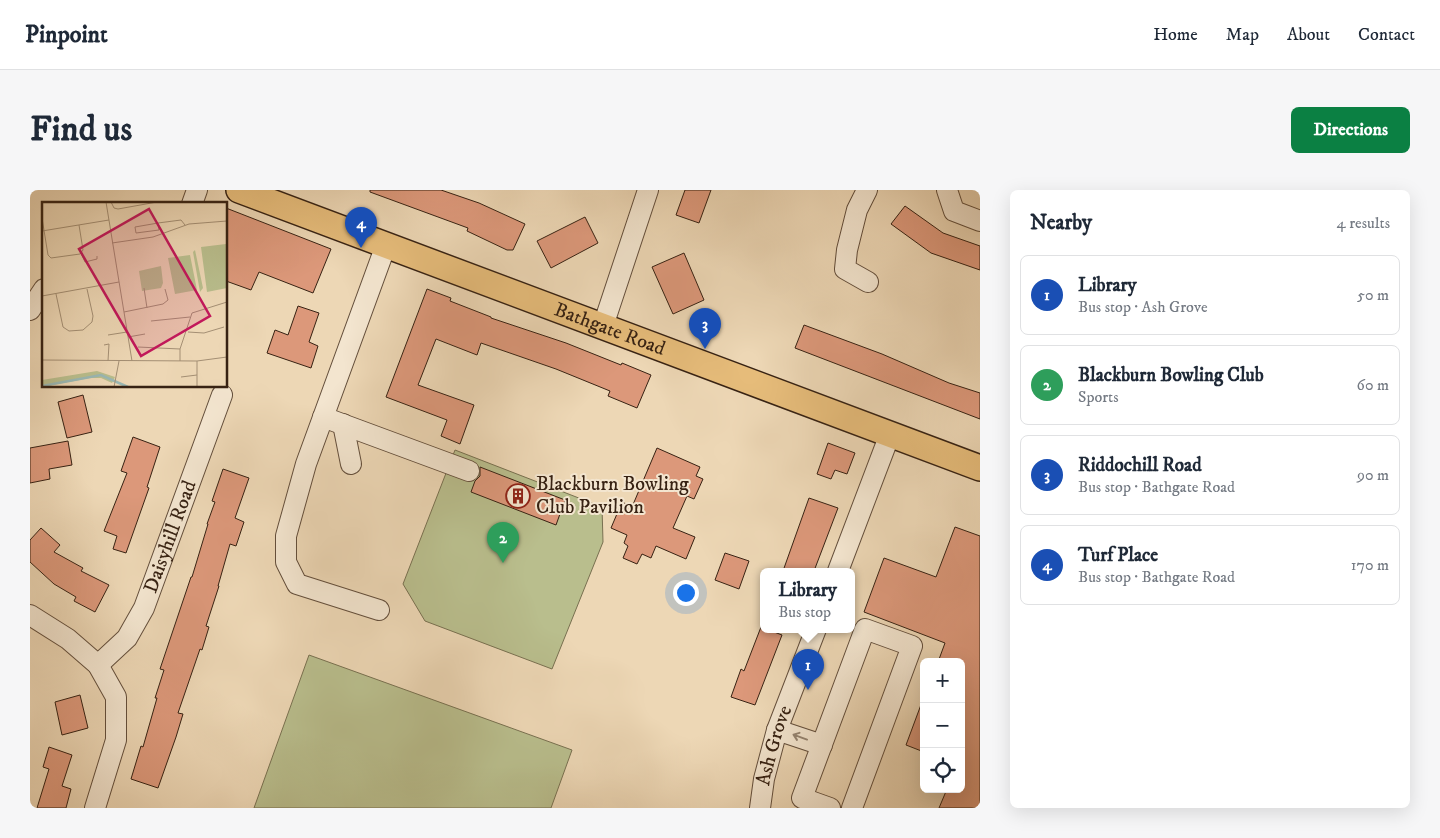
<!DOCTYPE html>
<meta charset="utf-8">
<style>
body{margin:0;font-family:"IM FELL DW Pica",serif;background:#f6f6f7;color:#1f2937}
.controls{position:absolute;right:15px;bottom:15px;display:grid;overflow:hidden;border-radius:8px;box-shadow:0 5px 20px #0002}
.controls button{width:45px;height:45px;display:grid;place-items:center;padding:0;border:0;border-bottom:1px solid #e0e1e3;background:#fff;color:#1f2937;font:25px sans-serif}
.you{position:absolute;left:655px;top:402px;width:18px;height:18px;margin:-12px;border:4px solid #fff;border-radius:50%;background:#1a73e8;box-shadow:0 0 0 8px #1a73e833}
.badge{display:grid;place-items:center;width:32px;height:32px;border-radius:50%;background:#0b8043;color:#fff;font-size:16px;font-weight:700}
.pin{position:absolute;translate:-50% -41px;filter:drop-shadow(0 1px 2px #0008)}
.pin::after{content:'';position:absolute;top:26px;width:18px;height:15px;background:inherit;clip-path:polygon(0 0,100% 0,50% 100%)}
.popup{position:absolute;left:730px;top:378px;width:95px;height:65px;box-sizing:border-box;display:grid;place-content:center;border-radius:8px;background:#fff;filter:drop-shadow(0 1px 4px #0005);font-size:16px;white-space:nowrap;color:#747a83}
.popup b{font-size:19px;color:#1f2937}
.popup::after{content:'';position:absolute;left:50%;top:100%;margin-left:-10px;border:10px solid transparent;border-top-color:#fff}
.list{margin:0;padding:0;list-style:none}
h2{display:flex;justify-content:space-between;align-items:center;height:65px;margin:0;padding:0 20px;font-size:21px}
h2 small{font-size:16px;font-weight:400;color:#747a83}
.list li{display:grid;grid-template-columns:32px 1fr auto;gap:15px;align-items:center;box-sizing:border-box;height:80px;margin:0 10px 10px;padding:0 10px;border:1px solid #e0e1e3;border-radius:8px}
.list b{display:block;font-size:19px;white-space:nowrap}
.list p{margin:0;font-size:16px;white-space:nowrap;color:#747a83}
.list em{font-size:16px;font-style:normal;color:#747a83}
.icon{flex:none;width:28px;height:28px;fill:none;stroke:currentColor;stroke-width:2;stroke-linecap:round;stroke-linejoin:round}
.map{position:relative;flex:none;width:950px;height:618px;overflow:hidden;border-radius:8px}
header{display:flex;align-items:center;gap:30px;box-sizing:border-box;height:70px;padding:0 25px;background:#fff;border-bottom:1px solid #e0e1e3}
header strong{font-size:24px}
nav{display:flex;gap:28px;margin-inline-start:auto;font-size:18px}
.intro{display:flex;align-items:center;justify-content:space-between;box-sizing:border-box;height:120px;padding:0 30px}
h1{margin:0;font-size:35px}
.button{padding:12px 22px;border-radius:8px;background:#0b8043;color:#fff;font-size:18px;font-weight:700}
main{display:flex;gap:30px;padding:0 30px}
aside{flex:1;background:#fff;border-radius:8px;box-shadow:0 5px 20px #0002}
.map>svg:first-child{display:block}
.green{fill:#b9be8d;stroke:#787050}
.building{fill:#dc987a;stroke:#372213}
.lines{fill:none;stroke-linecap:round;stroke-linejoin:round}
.minor-casing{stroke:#644f3c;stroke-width:22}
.major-casing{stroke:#372213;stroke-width:28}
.minor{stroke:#f3e5cf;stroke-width:20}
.major{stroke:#e6bc7a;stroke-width:25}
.oneway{stroke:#958471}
.labels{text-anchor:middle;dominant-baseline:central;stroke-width:4;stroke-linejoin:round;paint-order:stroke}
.street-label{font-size:20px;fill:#372213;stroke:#f3e5cf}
.poi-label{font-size:20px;fill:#372213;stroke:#f3e5cf;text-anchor:start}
.inset-river{fill:none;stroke:#9ab8b4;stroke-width:2.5}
.inset-road{fill:none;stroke:#a48f74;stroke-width:1}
.view{fill:#c2185b;fill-opacity:0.15;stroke:#c2185b;stroke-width:2.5}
.inset-edge{fill:none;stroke:#372213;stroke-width:2.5}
</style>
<header>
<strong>Pinpoint</strong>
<nav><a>Home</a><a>Map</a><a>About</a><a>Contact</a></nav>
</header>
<div class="intro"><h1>Find us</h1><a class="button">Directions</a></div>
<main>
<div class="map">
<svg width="950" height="618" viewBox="0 0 950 618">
<rect width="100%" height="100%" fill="#edd7b5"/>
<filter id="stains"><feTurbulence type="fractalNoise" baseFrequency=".004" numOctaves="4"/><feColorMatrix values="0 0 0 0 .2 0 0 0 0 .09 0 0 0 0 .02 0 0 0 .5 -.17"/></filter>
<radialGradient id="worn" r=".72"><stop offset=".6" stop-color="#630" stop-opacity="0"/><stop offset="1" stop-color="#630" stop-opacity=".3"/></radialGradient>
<path class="green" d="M425,260L572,317L573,352L522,479L395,431L373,394Z
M279,465L542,560L521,618H224Z"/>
<path class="building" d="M340,0H411L449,13L495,34L483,60H477L437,41L438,38L340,2Z
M655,0H681L669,33L646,25Z
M875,16L913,43L950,56V80L901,63L861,34Z
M196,18L301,59L283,103L229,82L221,100L196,91Z
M555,27L568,53L521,78L507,51Z
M654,63L674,110L643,124L622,77Z
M397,99L421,108L420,111L461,127V128L536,153L591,175L592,173L621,185L607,218L578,206L580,201L526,179L451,153L447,165L406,149L388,195L444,215L430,254L411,246L417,230L356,207Z
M268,116L289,123L279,152L288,156L281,178L237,163L245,140L258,145Z
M774,135L852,164L919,193L950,203V229L765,158Z
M53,205L62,242L37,248L28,212Z
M103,247L130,257L117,297L119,298L96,363L83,359L87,346L74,341L97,283L91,281Z
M38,251L42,275L19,279L20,289L0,293V258Z
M798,253L825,263L817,284L805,280L801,289L787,284Z
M627,258L670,277L666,286L673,289L664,309L657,306L643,338L665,347L656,369L626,356L621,368L612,364L607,374L593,368L598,356L594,353L597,345L581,338L592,312L602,317Z
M450,277L535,310L526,335L441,302L445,291L450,286Z
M193,279L219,288L205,328L214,332L206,356L200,354L188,396H189L176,436L179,437L172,460L170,459L148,523L153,524L146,547L128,598L101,589L111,556L113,557L127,508H125L134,480L130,479L161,387H162L178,334H177L185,312L182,311Z
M779,308L808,318L784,381H753Z
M925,337L950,346V618H909L917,599H931V472H908L915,453L834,422L854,368L906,387Z
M11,338L30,355L24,362L53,378L51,381L79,395L65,422L44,411L46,407L24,394L0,372V350Z
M695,363L719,371L709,399L685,390Z
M731,437L752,445L725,515L701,507L711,479L714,481Z
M50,505L58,538L32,545L25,512Z
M892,512L894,513V562L876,555Z
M19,557L42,565L32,596L41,599L36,618H7L19,579L13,577Z"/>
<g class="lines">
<g class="minor-casing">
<g id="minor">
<path d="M837,0L827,20L817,60L815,79L838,92"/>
<path d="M917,0L924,21L950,31"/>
<path d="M162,14L167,0"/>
<path d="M0,120L14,99"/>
<path d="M573,136L618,0"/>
<path d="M293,227L439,281"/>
<path d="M313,234L321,274"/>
<path d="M808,381L860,244"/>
<path d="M349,420L267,394L256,372V346L276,274L356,55"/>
<path d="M0,425L38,449L68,475L86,507V550L65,618"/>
<path id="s1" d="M68,475L97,448L114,418L192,205"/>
<path d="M747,540L792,555"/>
<path id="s2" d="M730,618L734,589L747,540L786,439"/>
<path d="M800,618L772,608L835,439L882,456L822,618"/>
</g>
</g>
<g class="major-casing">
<g id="major">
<path id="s3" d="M209,0L950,278"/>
</g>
</g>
<use href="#minor" class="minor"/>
<use href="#major" class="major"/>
</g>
<defs><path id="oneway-shaft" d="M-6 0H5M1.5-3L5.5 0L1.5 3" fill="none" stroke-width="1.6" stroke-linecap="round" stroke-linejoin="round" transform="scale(1.25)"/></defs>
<use class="oneway" href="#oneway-shaft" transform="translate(770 547) rotate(-160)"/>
<defs>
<g id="building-ring" transform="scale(1.25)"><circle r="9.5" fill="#f3e5cf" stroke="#8f2418" stroke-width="1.5"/><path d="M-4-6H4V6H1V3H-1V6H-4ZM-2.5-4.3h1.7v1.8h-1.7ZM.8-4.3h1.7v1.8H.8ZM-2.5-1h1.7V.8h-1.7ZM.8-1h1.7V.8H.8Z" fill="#8f2418"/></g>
</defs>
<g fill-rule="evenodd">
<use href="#building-ring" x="488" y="306"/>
</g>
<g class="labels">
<g class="street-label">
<text stroke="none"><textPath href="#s3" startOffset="396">Bathgate Road</textPath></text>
<text stroke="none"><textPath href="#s1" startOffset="150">Daisyhill Road</textPath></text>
<text stroke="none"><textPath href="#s2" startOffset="64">Ash Grove</textPath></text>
</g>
<g class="poi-label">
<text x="506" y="294">Blackburn Bowling<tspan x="506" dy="23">Club Pavilion</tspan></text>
</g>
</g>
<g transform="translate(12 12)">
<rect width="185" height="185" fill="#edd7b5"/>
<path d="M185,38V86L165,90L159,45L184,42ZM153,48L161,86L158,90L151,50ZM148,53L155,88L133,92L126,56ZM119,64L121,81L119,86L100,89L97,69ZM55,169L73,175L70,181L59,176H48L0,185V178Z" fill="#b9be8d"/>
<path class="inset-river" d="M0,184L59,173L86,185"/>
<path class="inset-road" d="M64,0L90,159M69,0L72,6L76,7L115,0M0,16L6,53L9,56L38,52L41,48L37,23M116,21L117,28L94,31L93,25ZM116,21L139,18L143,23M0,29L67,18M70,41L111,35L147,22L185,19M39,51L43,60L55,57V54M102,86L105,106M14,92L21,125L27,129L41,128L50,120L51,114L45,87M0,94L77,80M82,110L121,102L126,98L123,87M109,119L148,115M146,130L162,131L182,125M66,133L85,130M86,135L103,132M62,143L67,142L66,159M96,145L138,147M0,158L155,159L185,155M138,159V147L150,111L185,100M139,175L155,173M72,185L77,159M155,185V159"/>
<path class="view" d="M107,7L168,114L99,154L37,47Z"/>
<rect width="185" height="185" class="inset-edge"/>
</g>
<rect width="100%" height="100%" filter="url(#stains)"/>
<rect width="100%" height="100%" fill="url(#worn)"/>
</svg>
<div class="controls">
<button>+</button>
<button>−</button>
<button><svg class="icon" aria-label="locate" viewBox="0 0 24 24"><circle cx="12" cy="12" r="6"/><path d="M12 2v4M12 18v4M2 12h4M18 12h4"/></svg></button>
</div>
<div class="you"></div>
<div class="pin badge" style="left:778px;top:500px;background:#1a4fb4">1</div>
<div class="popup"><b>Library</b>Bus stop</div>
<div class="pin badge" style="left:473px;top:373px;background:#2e9e5b">2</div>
<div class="pin badge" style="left:675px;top:159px;background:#1a4fb4">3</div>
<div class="pin badge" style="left:331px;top:58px;background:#1a4fb4">4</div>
</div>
<aside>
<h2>Nearby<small>4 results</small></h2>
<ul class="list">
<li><span class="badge" style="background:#1a4fb4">1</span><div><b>Library</b><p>Bus stop · Ash Grove</p></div><em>50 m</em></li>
<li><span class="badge" style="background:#2e9e5b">2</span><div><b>Blackburn Bowling Club</b><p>Sports</p></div><em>60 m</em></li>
<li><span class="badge" style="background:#1a4fb4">3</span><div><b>Riddochill Road</b><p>Bus stop · Bathgate Road</p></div><em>90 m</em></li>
<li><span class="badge" style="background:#1a4fb4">4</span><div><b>Turf Place</b><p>Bus stop · Bathgate Road</p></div><em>170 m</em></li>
</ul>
</aside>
</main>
